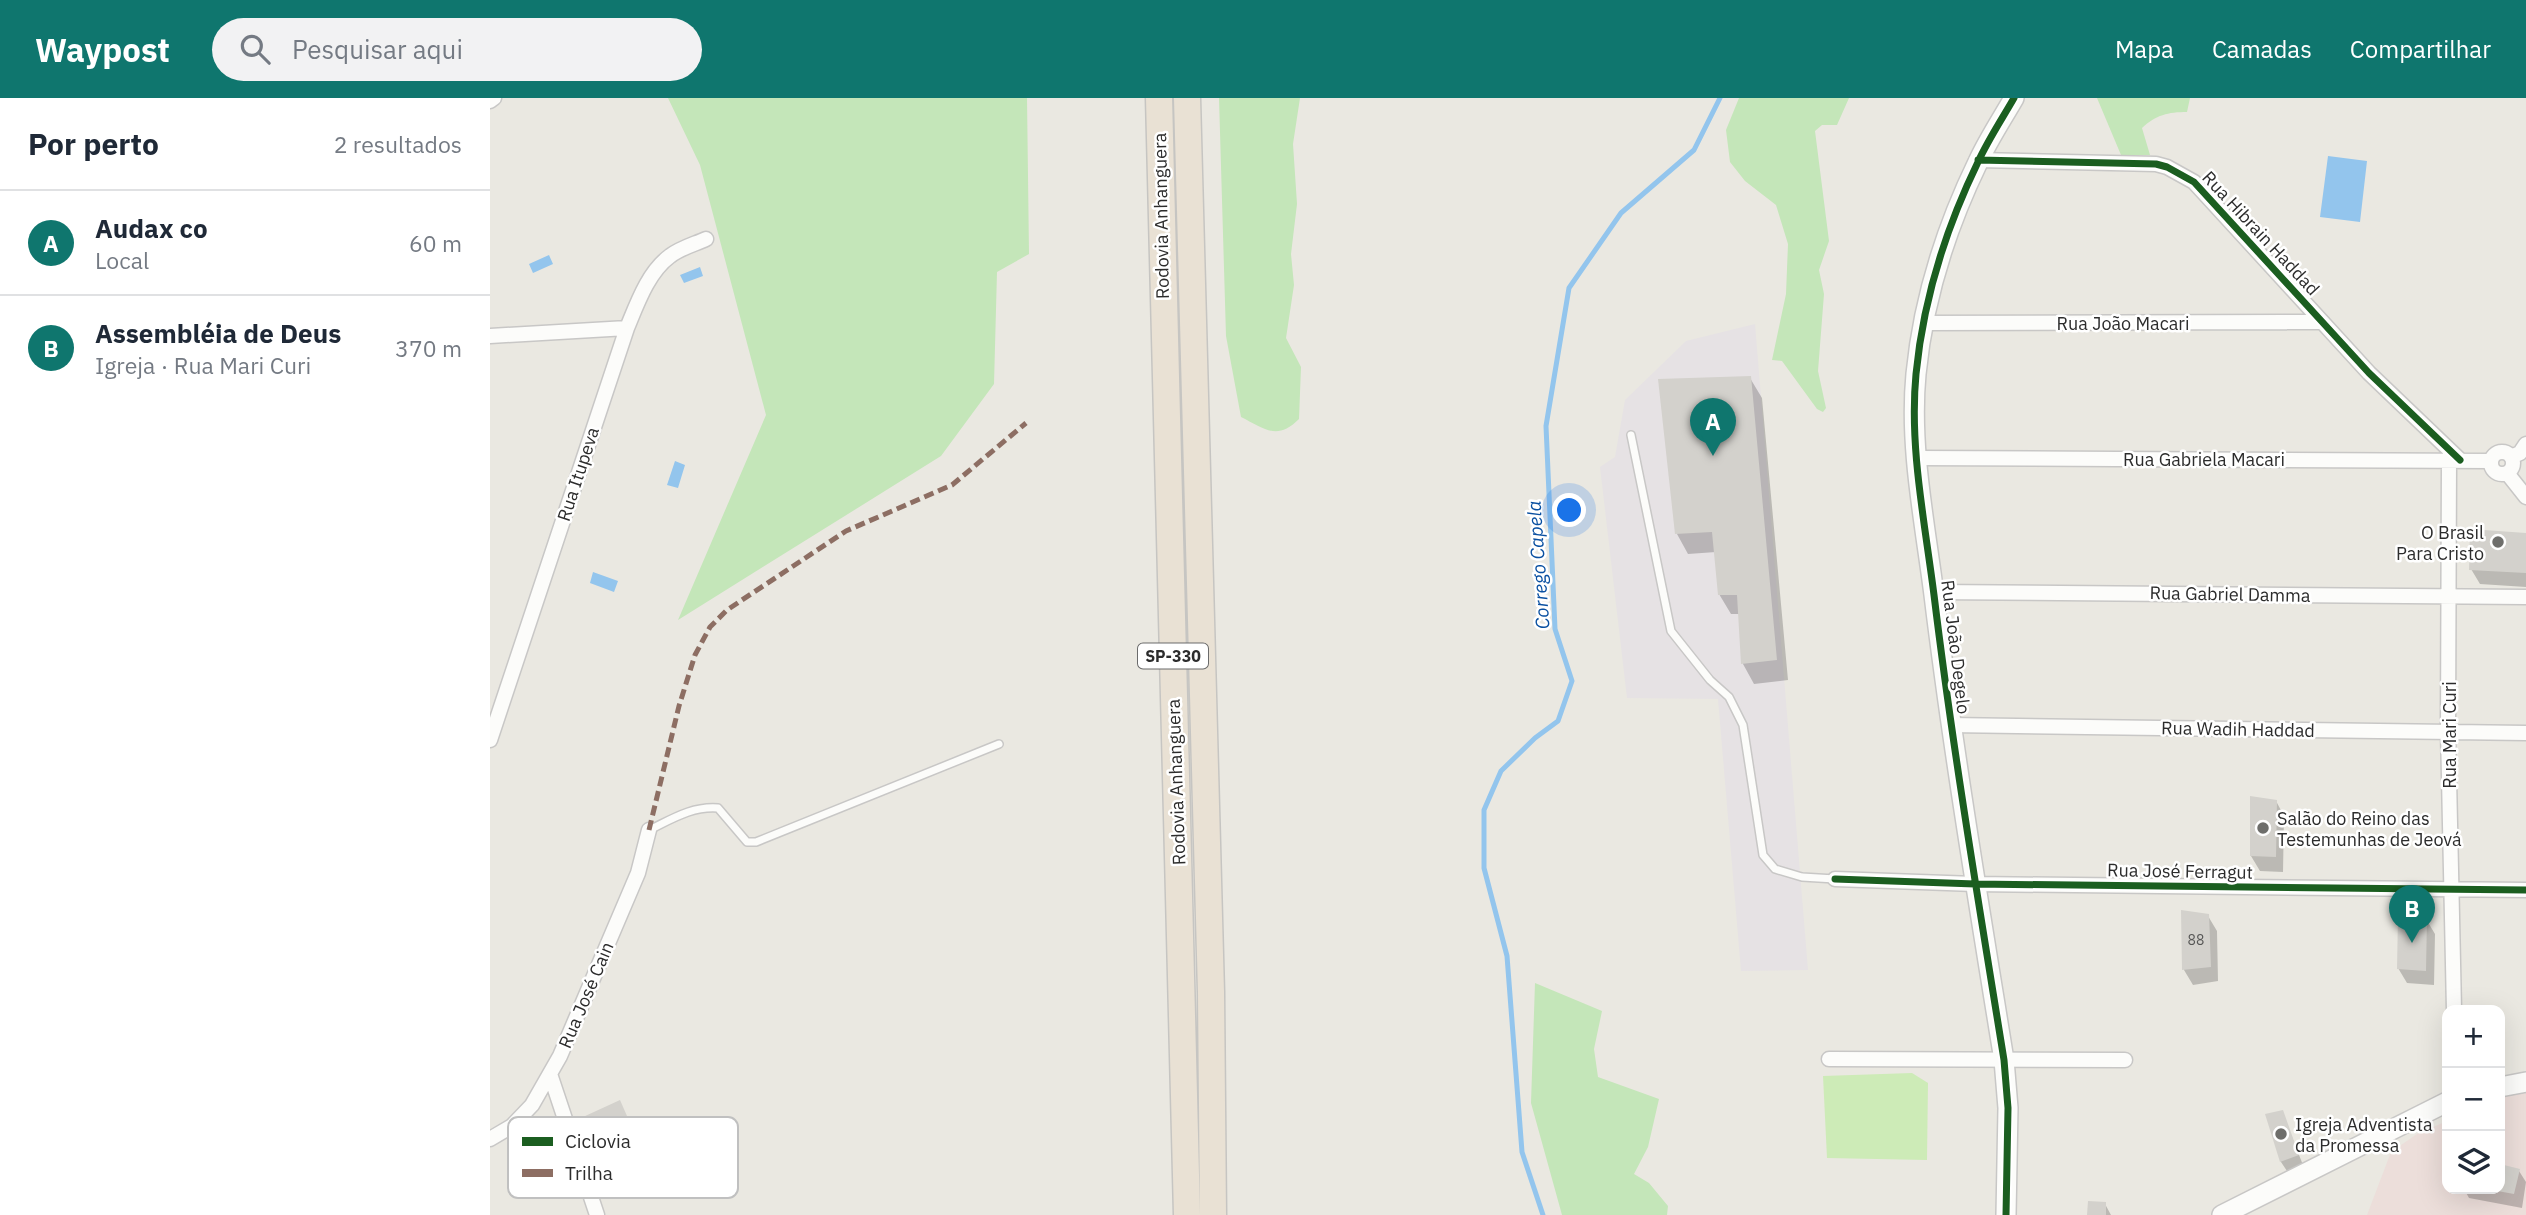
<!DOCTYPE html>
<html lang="pt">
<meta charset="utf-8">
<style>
body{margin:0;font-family:"IBM Plex Sans",sans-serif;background:#f2f2f3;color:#1f2937}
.controls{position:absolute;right:21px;bottom:21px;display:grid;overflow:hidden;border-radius:14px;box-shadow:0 7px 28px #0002}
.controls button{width:63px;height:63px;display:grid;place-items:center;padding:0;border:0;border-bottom:2px solid #e0e1e3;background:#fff;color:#1f2937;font:35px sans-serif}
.you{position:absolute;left:1080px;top:413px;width:24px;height:24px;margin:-18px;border:5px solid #fff;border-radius:50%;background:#1a73e8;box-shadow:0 0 0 10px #1a73e833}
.badge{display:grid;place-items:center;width:46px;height:46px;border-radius:50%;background:#0f766e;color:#fff;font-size:23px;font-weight:700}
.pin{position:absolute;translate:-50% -58px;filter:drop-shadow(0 2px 4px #0008)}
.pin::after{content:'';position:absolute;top:37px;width:24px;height:21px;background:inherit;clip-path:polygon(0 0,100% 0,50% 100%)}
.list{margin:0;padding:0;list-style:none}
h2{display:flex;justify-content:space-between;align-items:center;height:91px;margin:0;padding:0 28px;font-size:30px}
h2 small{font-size:23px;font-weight:400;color:#747a83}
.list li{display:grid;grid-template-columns:46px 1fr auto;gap:21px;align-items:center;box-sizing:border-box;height:105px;padding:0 28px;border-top:2px solid #e0e1e3}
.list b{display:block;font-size:26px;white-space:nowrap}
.list p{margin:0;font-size:23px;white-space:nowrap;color:#747a83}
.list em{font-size:23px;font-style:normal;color:#747a83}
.icon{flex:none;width:38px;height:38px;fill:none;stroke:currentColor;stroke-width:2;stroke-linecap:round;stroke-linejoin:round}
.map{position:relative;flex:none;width:2036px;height:1117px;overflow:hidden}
header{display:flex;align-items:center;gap:42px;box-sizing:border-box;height:98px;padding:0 35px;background:#0f766e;color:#fff}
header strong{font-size:33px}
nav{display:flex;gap:38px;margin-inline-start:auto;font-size:24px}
.search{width:490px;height:63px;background:#f2f2f3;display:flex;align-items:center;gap:18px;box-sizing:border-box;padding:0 24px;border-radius:38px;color:#747a83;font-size:26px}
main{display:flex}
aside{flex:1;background:#fff}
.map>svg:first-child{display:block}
.industrial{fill:#e6e2e4}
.medical{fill:#ecdeda}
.green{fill:#c4e6b9}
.pitch{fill:#cdebb7}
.water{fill:#93c5ed}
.shadow{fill:#0003}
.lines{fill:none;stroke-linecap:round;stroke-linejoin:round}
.stream{stroke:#93c5ed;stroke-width:5}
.building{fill:#d3d1cc}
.lane-casing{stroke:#c8c7c6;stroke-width:10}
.street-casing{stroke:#c8c7c6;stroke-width:17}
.secondary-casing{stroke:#c8c7c6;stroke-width:22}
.highway-casing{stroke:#c6c5c2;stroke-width:29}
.lane{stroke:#fcfcfa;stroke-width:7}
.street{stroke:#fcfcfa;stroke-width:14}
.secondary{stroke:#fcfcfa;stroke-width:19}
.highway{stroke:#e9e1d4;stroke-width:26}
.quiet{stroke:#8d6e63;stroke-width:5;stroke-dasharray:10 5;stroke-linecap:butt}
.cycleway-casing{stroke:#fff;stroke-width:11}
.cycleway{stroke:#1b5e20;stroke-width:7}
.poi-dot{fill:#6e6e6b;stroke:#fff;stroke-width:2.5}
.labels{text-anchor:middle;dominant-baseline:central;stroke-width:5;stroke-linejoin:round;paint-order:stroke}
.number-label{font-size:14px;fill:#565655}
.shield{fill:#fff;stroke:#6b6b6b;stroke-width:2}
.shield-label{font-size:16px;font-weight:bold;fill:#2c2c2c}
.street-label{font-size:18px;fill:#2c2c2c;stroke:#fff}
.poi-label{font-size:18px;fill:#2c2c2c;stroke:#fff;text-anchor:start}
.water-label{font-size:19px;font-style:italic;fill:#0a50a1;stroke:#fff}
.key{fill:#fff;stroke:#c0c0c0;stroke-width:2}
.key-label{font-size:19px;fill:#2c2c2c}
</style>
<header>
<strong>Waypost</strong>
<div class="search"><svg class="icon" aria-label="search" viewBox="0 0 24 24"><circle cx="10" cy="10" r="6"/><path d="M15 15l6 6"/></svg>Pesquisar aqui</div>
<nav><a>Mapa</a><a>Camadas</a><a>Compartilhar</a></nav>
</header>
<main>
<aside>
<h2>Por perto<small>2 resultados</small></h2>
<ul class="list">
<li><span class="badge">A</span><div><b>Audax co</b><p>Local</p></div><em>60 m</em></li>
<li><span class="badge">B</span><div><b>Assembléia de Deus</b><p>Igreja · Rua Mari Curi</p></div><em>370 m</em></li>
</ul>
</aside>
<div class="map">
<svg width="2036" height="1117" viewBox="0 0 2036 1117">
<rect width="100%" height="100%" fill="#eae8e1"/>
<path class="industrial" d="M1265,226L1318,872L1251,873L1228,601L1137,600L1110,369L1125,359L1135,302L1196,243Z"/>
<path class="medical" d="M2036,994V1117H1877L1901,1054L1927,1036L1957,1023V1091H2010V1000L2020,995Z"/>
<path class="green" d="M178,0H537L539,156L507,174L504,286L451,358L188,522L276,317L210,67Z
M729,0H810L803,46L807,106L801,156L804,187L796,240L811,269L809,321C787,343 775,331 751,319L736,238Z
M1249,0H1359L1347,27H1332L1325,33L1339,143L1329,172L1334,196L1328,273L1336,310L1333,314L1327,311L1292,263L1282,262L1296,196L1298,146L1286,107L1255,83L1240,64L1236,32Z
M1607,0H1700L1697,14C1678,14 1666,17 1652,30L1660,57H1631Z
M1045,885L1112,913L1104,951L1108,979L1169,1001L1158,1049L1144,1076L1159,1085L1178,1108L1177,1117H1072L1041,1005Z"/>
<path class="pitch" d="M1422,975L1438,985L1437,1062L1337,1060L1333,978Z"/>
<path class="water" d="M1838,58L1877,63L1870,124L1830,119Z
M59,157L63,166L43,175L39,166Z
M210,169L213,178L194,185L190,177Z
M185,363L195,367L188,390L177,387Z
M103,474L128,483L124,494L100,485Z"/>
<path class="shadow" d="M1260,280L1272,300L1298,582L1264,586L1253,566L1250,516H1241L1229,496L1226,454L1198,456L1187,436Z
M2036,436V489L1990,486L1981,471Z
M1786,703L1794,718L1793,774L1770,773L1761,758Z
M1693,814L1718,818L1727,833L1728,883L1703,887L1694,872Z
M1936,821L1945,836L1944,887L1917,885L1908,870Z
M129,1004L151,1049L117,1064L108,1049Z
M1792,1014L1813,1067L1797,1073L1791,1064L1777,1017Z
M2010,1068L2029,1073L2036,1084L2032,1110L1979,1100L1974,1091H2010Z
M1615,1106L1621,1117H1599Z"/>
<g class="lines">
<path class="stream" d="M1053,1117L1032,1054L1017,858L994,770V712L1011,673L1045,640L1068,623L1082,583L1065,531L1056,328L1079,190L1131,115L1204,52L1230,0"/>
</g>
<path class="building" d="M1261,278L1287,562L1251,566L1247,497H1228L1222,434L1185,436L1168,281Z
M1980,431L2036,435V475L1979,472Z
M1760,698L1787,702L1786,759L1760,758Z
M1691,812L1719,816L1721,869L1692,872Z
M1908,818L1937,819L1936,873L1907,871Z
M130,1002L144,1034L106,1050L93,1019Z
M1793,1012L1809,1057L1790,1064L1775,1016Z
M2010,1066L2030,1071L2024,1096L2002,1092L2010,1091Z
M1598,1103L1616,1104V1117H1597Z"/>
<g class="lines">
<g class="lane-casing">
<path id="lane" d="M1141,337L1181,533L1220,582L1239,599L1253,627L1273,757L1285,771L1312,779L1345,781
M159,732C182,721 202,708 228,710L257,744H266L509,646"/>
</g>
<g class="street-casing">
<path id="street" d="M0,3L4,0
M1488,62L1666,66L1677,69L1704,84L1879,275L1970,362
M1434,225L1832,224
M0,238L137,230
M2001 365a11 11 0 1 1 22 0a11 11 0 1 1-22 0Z
M2021,359L2030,355L2036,346
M1428,360L2001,363
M1959,362L1958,633L1964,912
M2017,375L2036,399
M1443,494L2036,499
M1460,627L2036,635
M0,642L137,230C147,206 158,174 180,158C190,150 205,146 216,141
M1345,781L1485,786L2036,792
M1339,961L1635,962
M60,976L107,1117
M0,1041L22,1028L42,1007L70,958L148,775L159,732"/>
</g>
<g class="secondary-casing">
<path id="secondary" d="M2010,989L2036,984
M1516,1117L1518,1010L1514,962C1489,807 1463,653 1444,497C1435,425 1419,349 1426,276C1433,204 1456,130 1488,64C1498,42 1512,21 1524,0
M1732,1117L1957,1004"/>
</g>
<g class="highway-casing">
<path id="highway" d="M669,0L697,1117
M697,0L721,894L723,1117"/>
</g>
<use href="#lane" class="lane"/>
<use href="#street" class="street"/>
<use href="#secondary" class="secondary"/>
<use href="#highway" class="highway"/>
<path class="quiet" d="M159,732L189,608L205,557L220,529L237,512L356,433L462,387L536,325"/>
<g class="cycleway-casing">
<path id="cycleway" d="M1488,62L1666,66L1677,69L1704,84L1879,275L1970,362
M1345,781L1485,786L2036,792
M1516,1117L1518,1010L1514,962C1489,807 1463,653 1444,497C1435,425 1419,349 1426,276C1433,204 1456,130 1488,64C1498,42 1512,21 1524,0"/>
</g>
<use href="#cycleway" class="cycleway"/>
</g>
<g class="poi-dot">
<circle cx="2008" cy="444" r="7"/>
<circle cx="1773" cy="730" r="7"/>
<circle cx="1791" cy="1036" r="7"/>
</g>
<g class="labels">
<g class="number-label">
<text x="1706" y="842">88</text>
</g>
<rect class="shield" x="648" y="545.5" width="70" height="25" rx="5"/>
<g class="shield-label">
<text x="683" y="558">SP-330</text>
</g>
<g class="street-label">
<text transform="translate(671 118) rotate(-91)">Rodovia Anhanguera</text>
<text transform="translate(1771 135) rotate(47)">Rua Hibrain Haddad</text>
<text x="1633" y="225">Rua João Macari</text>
<text x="1714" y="361">Rua Gabriela Macari</text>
<text transform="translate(88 376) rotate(-72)">Rua Itupeva</text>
<text transform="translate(1740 496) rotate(1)">Rua Gabriel Damma</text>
<text transform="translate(1466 549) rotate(83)">Rua João Degelo</text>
<text transform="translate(1748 631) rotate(1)">Rua Wadih Haddad</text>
<text transform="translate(1959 637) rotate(-90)">Rua Mari Curi</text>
<text transform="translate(686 684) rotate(-92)">Rodovia Anhanguera</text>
<text transform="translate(1690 773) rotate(1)">Rua José Ferragut</text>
<text transform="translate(96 897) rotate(-67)">Rua José Cain</text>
</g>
<g class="poi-label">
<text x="1994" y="434" text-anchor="end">O Brasil<tspan x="1994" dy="21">Para Cristo</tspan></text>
<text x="1787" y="720">Salão do Reino das<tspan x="1787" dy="21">Testemunhas de Jeová</tspan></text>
<text x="1805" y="1026">Igreja Adventista<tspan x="1805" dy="21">da Promessa</tspan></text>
</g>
<g class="water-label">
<text transform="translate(1048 467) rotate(-94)">Corrego Capela</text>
</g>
</g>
<rect x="18" y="1019" width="230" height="81" rx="10" class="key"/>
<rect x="32" y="1039" width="31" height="9" fill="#1b5e20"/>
<rect x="32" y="1071" width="31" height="8" fill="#8d6e63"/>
<g class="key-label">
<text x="75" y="1050">Ciclovia</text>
<text x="75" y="1082">Trilha</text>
</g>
</svg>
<div class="controls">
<button>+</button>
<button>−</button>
<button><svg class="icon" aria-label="layers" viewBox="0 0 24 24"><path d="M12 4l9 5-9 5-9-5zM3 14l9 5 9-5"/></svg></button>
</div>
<div class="you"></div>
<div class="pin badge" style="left:1223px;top:358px">A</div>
<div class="pin badge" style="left:1922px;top:845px">B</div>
</div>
</main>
